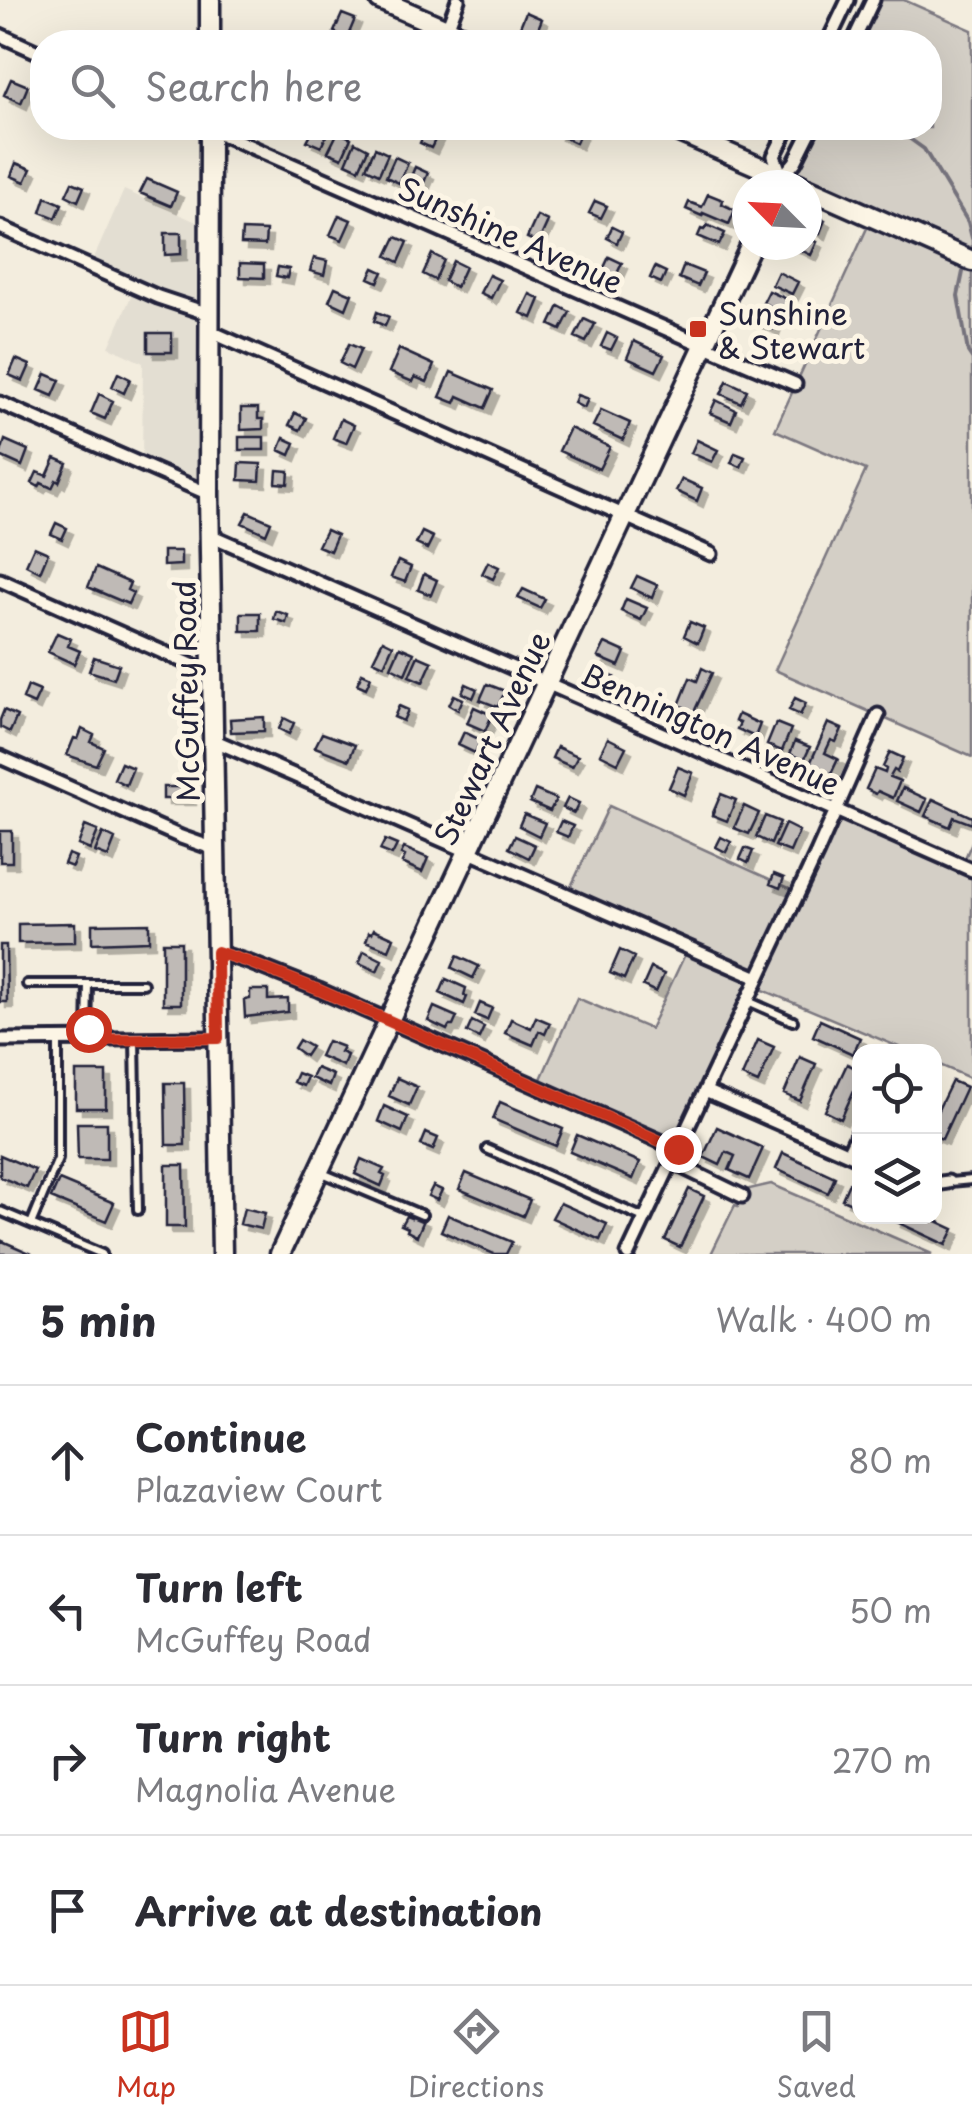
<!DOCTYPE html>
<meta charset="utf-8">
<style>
body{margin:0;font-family:"Playpen Sans",sans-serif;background:#f2f2f3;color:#2b2b33}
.controls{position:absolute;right:30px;bottom:30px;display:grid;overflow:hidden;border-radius:20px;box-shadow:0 10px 40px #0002}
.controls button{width:90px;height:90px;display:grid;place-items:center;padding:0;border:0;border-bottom:2px solid #e1e1e2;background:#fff;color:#2b2b33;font:50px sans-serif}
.compass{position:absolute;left:732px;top:170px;width:90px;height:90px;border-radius:50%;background:#fff;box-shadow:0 10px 40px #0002;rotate:294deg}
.stop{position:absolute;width:30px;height:30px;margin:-22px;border:8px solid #c8321e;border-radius:50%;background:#fff}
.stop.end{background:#c8321e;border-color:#fff;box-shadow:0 2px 10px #0008}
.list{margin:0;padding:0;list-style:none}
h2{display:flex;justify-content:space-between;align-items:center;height:130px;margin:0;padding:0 40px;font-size:42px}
h2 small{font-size:32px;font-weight:400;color:#7c7c81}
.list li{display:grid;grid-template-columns:65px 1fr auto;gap:30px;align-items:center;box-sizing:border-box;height:150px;padding:0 40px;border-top:2px solid #e1e1e2}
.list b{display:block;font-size:38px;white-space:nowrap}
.list p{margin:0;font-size:32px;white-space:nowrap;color:#7c7c81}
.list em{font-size:32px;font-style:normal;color:#7c7c81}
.icon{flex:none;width:55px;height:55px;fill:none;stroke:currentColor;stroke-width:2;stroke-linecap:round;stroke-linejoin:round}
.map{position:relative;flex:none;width:972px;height:1254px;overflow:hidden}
.search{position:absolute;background:#fff;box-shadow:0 10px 40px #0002;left:30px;right:30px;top:30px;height:110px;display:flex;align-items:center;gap:25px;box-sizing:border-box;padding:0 35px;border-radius:40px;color:#7c7c81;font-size:38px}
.sheet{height:730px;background:#fff}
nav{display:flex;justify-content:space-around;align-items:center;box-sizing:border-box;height:140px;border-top:2px solid #e1e1e2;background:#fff;font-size:28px;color:#7c7c81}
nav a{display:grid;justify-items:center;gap:5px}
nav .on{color:#c8321e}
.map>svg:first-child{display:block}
.built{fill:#e3ded2}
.green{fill:#d4cfc6;stroke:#7b7880;stroke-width:2.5}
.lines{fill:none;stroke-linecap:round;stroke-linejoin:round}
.stream{stroke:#75727b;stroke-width:4}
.building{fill:#bfbab6;stroke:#22223b;stroke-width:2.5;filter:url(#shadow)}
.lane-casing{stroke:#22223b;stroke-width:14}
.street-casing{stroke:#22223b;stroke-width:19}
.secondary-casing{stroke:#22223b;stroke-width:25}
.lane{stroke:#fcf5e5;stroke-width:6}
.street{stroke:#fcf5e5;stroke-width:11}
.secondary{stroke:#fcf5e5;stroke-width:18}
.route{stroke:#c8321e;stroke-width:12}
.poi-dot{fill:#c8321e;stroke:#fcf5e5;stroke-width:4}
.labels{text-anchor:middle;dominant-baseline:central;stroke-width:10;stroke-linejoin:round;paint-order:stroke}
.street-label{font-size:30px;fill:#22223b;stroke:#fcf5e5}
.poi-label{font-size:30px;fill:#22223b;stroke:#fcf5e5;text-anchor:start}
</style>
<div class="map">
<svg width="972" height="1254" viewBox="0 0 972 1254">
<defs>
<filter id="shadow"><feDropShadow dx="6" dy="6" stdDeviation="0" flood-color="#0004"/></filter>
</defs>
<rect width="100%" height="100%" fill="#f3edde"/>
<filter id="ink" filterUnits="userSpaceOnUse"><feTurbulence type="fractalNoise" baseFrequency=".01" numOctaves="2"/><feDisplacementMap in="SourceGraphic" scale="20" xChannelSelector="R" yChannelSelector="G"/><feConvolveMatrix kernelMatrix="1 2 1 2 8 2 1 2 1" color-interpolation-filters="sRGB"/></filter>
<g filter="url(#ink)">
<path class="built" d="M124,190L210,228L209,494L142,465L143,363L109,347L135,287L90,267Z"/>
<path class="green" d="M873,0H904L972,30V757L775,670L866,470L775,430L872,217L790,180L814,128H930V42H854Z
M609,806L798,892L835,810L962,865L972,842V1079L935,1063L934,1052L908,1051L754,986L678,1149L537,1088L577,998L650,1029L688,948L567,895Z
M771,1184L932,1254H711L735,1205L738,1206L745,1190Z"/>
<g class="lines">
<path class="stream" d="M880,128L899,131L924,149L968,222L972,238
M963,272L958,296L968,352L972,358"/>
</g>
<path class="building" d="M526,12L542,19L535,36L519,29Z
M342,14L355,19L347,38L334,32Z
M11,79L28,86L21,103L4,95Z
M314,128H330L321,147L307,141Z
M559,128H579L582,129L576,143L556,134Z
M426,130L437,136L431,148L420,143Z
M338,132L351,138L342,158L328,152Z
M355,142L368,149L359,169L346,163Z
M375,148L388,154L379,174L366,168Z
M395,157L408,163L399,183L386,177Z
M16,163L31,169L25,182L11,176Z
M415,167L428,173L419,194L406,188Z
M147,179L177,192L171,206L140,193Z
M72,182L84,187L78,201L66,195Z
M708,194L723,200L722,204L735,210L729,224L703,213L702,216L686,209L689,202L702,207Z
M46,197L62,204L56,218L41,212Z
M595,201L607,206L601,218L589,213Z
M807,212L825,220L820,233L807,227Z
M339,215L351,220L342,240L330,235Z
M537,216L548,221L538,243L527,238Z
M707,225L725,233L719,245L698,236L701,229L704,230Z
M612,227L622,232L617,243L607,238Z
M242,230L266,231L265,245L241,244Z
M165,233H181V254L165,255Z
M396,237L408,242L399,262L387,256Z
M807,238L817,242L811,255L791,245H807Z
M432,254L444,260L435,280L423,274Z
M609,257L622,263L614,280L601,274Z
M314,258L327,261L324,275L310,271Z
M453,261L465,267L456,287L444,281Z
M240,263L264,264V278L240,277Z
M684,265L704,273L698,286L679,278Z
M278,267L289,269L287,278L276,276Z
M655,267L666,272L661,283L650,278Z
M374,268L383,272L378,282L369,278Z
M778,272L798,282L792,294L772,285Z
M489,275L500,280L491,298L480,293Z
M335,287L352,294L346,309L329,301Z
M769,291L789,300L784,313L763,303Z
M530,294L540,299L532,318L521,313Z
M559,306L570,312L561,330L550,325Z
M758,307L778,316L773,329L752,320Z
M377,312L389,317L385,326L374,321Z
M584,319L595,324L586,342L575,337Z
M148,333H172V352H148Z
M607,333L617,338L611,350L601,346Z
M634,341L664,355L656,371L627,358Z
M349,344L361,349L352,369L340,363Z
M399,349L434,365L427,382L415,377L413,382L389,372Z
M16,359L30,365L23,381L9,375Z
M451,372L493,390L485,408L458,396L455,403L440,397Z
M118,373L130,379L124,393L112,387Z
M46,374L60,380L53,396L39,390Z
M727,381L747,390L741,403L721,394Z
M99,394L113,401L105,419L91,413Z
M577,395L588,399L584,408L574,403Z
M716,400L736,410L731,422L710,413Z
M241,408H258V419H263V429L241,430Z
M601,410L630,423L623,440L593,426Z
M295,413L306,418L300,430L289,425Z
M341,419L354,425L346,443L333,438Z
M570,428L610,447L599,469L559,451Z
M239,437H264V450H239Z
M284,438L295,443L290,455L279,450Z
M5,440L28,450L22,466L0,456Z
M697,440L718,450L712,462L691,453Z
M735,453L745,457L741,467L731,463Z
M55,458L67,463L59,482L56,480L52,488L41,483L39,487L32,483L37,472L47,476Z
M240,463L261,464L260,481L239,480Z
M277,470L289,471L288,484L276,483Z
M682,479L702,488L697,501L676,491Z
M248,512L271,522L266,534L242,523Z
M56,523L67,528L62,539L51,534Z
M326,530L337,535L330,551L318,546Z
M422,532L433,537L427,549L416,544Z
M34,547L48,553L40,572L26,565Z
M163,551H181V565L163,566Z
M398,561L411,567L405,582L391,577Z
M488,562L499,567L493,579L482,574Z
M96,568L130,583L127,590L133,593L128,604L88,587Z
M424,574L437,580L431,595L418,590Z
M637,576L657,585L652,598L631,588Z
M523,589L545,599L540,608L518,598Z
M626,599L647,608L641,620L621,611Z
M276,611L288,615L286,623L274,619Z
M241,613H260V631H241Z
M690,622L704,628L698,643L684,636Z
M57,633L71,639L68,646L80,651L74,664L48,652Z
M383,640L393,645L384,665L373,660Z
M605,643L625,652L619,666L598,657Z
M400,647L414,653L405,674L391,667Z
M418,656L432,662L423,682L409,676Z
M94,657L119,665L114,679L89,671Z
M594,668L614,677L608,690L588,680Z
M702,668L712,673L694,712L679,705L690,678L697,681Z
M362,673L371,677L366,688L357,684Z
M466,684L477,689L473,698L462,693Z
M487,684L505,691L498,707L480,700Z
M28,686L40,691L34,704L23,699Z
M454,695L463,699L458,710L449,705Z
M795,698L806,703L800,715L789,710Z
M399,706L408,710L403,721L394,717Z
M474,707L492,715L485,731L467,723Z
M4,710L17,716L10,732L0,727V720Z
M738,714L760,724L755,737L737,729L740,723L735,721Z
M264,717V731L231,732L230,719Z
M284,718L294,723L289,734L279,729Z
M776,723L791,729L782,751L767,745Z
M828,723L842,729L836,742L831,740L825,753L838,759L830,776L809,766Z
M82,729L94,735L91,742L104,748L96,765L67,755L74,738L78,739Z
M464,732L481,740L475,753L458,745Z
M322,733L355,745L349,760L315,747Z
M608,738L626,747L618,763L600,754Z
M795,741L810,747L804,760L790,754Z
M557,747L578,756L572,767L552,758Z
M890,752L903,758L897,772L894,770L890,777L900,781L893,798L878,791L876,794L866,789L875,769L885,773L886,769L883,767Z
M121,763L133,768L126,785L114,779Z
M678,767L693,773L684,795L669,788Z
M163,787H190V799H163Z
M903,788L927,799L921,812L897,801Z
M535,790L556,799L550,811L530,802Z
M721,794L736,800L727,821L712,815Z
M568,798L579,803L574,813L563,808Z
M933,799L972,817V824L954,817L950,827L925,816Z
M744,806L759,813L749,834L734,828Z
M524,814L545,823L539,836L519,826Z
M765,816L780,822L771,844L756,837Z
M561,821L573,826L568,837L556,832Z
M785,824L799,831L790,852L775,846Z
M85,826L98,831L90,850L78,845Z
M0,831H12V862H0Z
M103,833L115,839L108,857L95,852Z
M515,836L535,845L529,858L509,848Z
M721,837L731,842L726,852L716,847Z
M385,840L397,845L392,855L380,850Z
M404,848L428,858L422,872L402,863L405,856L401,854Z
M745,848L753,851L748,863L740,859Z
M68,854L76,857L72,867L64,864Z
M774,874L784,878L780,888L770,884Z
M75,923V942L18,943V924Z
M149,923V941L92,943V924Z
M374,929L394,938L389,950L366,941L369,932L372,933Z
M163,942H181V1004H163Z
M0,945H6L7,1002H0Z
M620,950L634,957L624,979L610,973Z
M364,951L382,960L377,971L359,963Z
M457,956L479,966L473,978L452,968Z
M651,968L664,974L656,992L643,986Z
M446,979L466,988L464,995L467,997L464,1004L440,993Z
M250,990H268V1000L288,999V1012L245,1017L244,1000L250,999Z
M480,1003L492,1008L487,1020L475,1015Z
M434,1007L457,1017L453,1026H449L447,1030L428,1021Z
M536,1017L550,1023L545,1034L539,1031L533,1045L505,1033L511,1019L531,1028Z
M820,1020L860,1038L853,1054L813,1036Z
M472,1021L484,1027L479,1038L467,1032Z
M299,1040L311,1047L305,1056L294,1048Z
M758,1040L774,1047L758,1083L742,1076Z
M327,1041L343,1047L340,1052L347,1055L343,1066L320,1056Z
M800,1057L816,1064L800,1101L784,1094Z
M847,1064L860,1070V1077L841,1119L825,1111Z
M316,1068L333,1075L329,1086L311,1078Z
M76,1072H106V1108H76Z
M297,1073L307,1077L303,1086L293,1082Z
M397,1078L417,1087L409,1105L389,1096Z
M952,1081L966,1087L942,1139L934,1136V1118Z
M165,1083H184L185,1145H166Z
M500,1102L563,1129L556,1146L493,1119Z
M384,1106L408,1117L402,1132L378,1121Z
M77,1123H107V1159H78Z
M717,1127L763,1148L749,1179L729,1170L735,1156L726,1152L720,1165L703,1157Z
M426,1133L438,1138L433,1150L421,1145Z
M577,1135L640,1162L633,1179L570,1152Z
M783,1153L835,1177L828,1193L776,1169Z
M0,1155L35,1170L27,1188L0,1177Z
M361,1159L384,1169L381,1174L385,1176L381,1186L355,1174Z
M166,1165H184L185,1227H166Z
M466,1173L530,1200L523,1216L459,1189Z
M59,1180L114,1203L106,1221L51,1198Z
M849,1183L860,1188V1207L842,1199Z
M433,1186L442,1190L437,1200L428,1196Z
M689,1189L704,1196L680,1247L665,1240Z
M560,1203L607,1224L600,1240L552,1218Z
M244,1208L265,1213L261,1229L240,1224Z
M412,1215L424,1220L417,1236L407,1231L408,1228L401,1225L406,1216L411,1218Z
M448,1215L512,1242L506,1254H494L441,1231Z
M897,1216H926L954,1229L946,1245L895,1221Z
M0,1240L32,1254H0Z"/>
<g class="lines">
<g class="lane-casing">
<path id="lane" d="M27,984H143
M748,1001L793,1021
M87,1038L88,984
M135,1039L138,1210
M487,1149L644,1218
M846,1152L860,1123
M320,1172L422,1215
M950,1182L972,1180
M0,1211L102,1254
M31,1224L58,1159V1041"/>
</g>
<g class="street-casing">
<path id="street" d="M447,29L458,0
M0,35L42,54
M828,42L848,0
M853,42L873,0
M208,128L687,338L795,384
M788,128L774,156L782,177L795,162L812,128
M0,227L158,297L209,314
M209,331L711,554
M0,403L209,494
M210,535L972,870
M0,580L212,674
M213,740L758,978
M0,757L181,837L215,849
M217,952L248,962L319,990L678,1149
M0,1040L218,1038
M705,1091L860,1159
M672,1162L742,1196
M934,1184L948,1182
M628,1254L817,853L878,715"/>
</g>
<g class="secondary-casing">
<path id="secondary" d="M210,0V42
M380,0L476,42
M210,128L209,494L222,1254
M670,128L801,185
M807,188L972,261
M280,1254L751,245"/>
</g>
<use href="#lane" class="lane"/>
<use href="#street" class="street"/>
<use href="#secondary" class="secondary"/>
</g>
</g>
<g class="lines" filter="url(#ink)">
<path class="route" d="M88,1029L87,1040L218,1038L217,952L248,962L319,990L678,1149"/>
</g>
<rect class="poi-dot" x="688" y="319" width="20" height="20" rx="5"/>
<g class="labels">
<g class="street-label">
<text transform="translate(511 234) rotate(24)">Sunshine Avenue</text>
<text transform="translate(185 691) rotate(-91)">McGuffey Road</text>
<text transform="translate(711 728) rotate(24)">Bennington Avenue</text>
<text transform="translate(491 738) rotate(-65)">Stewart Avenue</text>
</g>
<g class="poi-label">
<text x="718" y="312">Sunshine<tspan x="718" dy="34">&amp; Stewart</tspan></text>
</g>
</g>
</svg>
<div class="controls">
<button><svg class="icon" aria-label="locate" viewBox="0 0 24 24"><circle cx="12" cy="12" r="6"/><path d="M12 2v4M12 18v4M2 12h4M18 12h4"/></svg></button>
<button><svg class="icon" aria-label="layers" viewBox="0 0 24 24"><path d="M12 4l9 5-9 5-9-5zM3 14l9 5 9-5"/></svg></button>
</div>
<svg class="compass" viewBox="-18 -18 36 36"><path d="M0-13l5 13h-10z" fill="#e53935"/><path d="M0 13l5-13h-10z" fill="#7c7c81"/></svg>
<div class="stop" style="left:88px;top:1029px"></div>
<div class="stop end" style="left:678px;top:1149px"></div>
<div class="search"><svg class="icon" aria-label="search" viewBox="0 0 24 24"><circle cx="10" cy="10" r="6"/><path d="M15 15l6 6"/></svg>Search here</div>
</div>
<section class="sheet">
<h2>5 min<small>Walk · 400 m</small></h2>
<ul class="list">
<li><svg class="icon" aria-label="ahead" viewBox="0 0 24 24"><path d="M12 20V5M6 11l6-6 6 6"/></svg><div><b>Continue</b><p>Plazaview Court</p></div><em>80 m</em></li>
<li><svg class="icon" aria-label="left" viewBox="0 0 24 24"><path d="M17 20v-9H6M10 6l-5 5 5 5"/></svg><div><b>Turn left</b><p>McGuffey Road</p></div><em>50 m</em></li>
<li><svg class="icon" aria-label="right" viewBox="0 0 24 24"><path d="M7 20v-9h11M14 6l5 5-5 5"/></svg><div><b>Turn right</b><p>Magnolia Avenue</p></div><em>270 m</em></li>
<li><svg class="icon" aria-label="arrive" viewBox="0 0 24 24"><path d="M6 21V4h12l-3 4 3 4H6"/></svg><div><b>Arrive at destination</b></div></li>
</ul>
</section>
<nav>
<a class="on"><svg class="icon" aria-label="map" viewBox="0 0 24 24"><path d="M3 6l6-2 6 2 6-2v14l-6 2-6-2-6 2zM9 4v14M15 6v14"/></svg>Map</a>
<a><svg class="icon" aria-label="directions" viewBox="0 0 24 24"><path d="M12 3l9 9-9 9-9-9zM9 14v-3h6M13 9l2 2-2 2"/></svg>Directions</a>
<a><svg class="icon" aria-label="saved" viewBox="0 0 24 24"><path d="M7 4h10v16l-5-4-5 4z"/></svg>Saved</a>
</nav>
